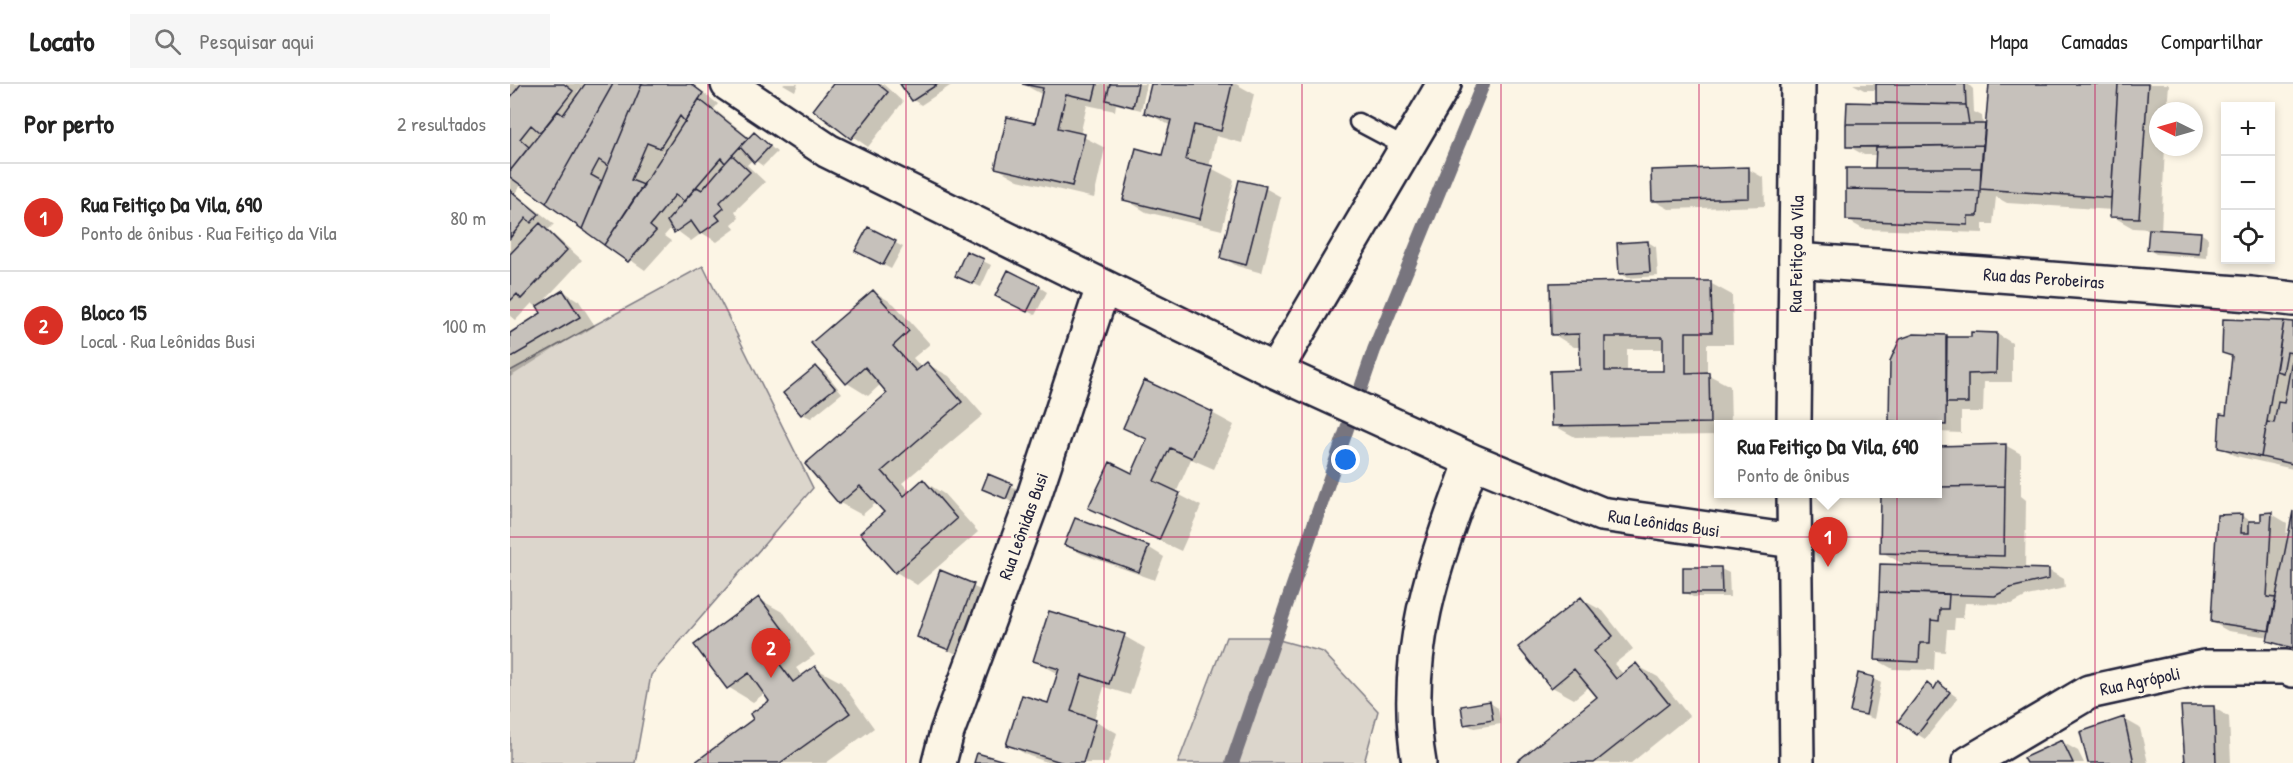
<!DOCTYPE html>
<html lang="pt">
<meta charset="utf-8">
<style>
body{margin:0;font-family:"Patrick Hand",sans-serif;background:#f6f6f6;color:#222}
.controls{position:absolute;right:18px;top:18px;display:grid;overflow:hidden;border-radius:0px;box-shadow:0 3px 9px #0003}
.controls button{width:54px;height:54px;display:grid;place-items:center;padding:0;border:0;border-bottom:2px solid #e0e0e0;background:#fff;color:#222;font:30px sans-serif}
.compass{position:absolute;left:1639px;top:18px;width:54px;height:54px;border-radius:50%;background:#fff;box-shadow:0 3px 9px #0003;rotate:275deg}
.you{position:absolute;left:836px;top:376px;width:21px;height:21px;margin:-15px;border:4px solid #fff;border-radius:50%;background:#1a73e8;box-shadow:0 0 0 9px #1a73e833}
.badge{display:grid;place-items:center;width:39px;height:39px;border-radius:50%;background:#d93025;color:#fff;font-size:20px;font-weight:700}
.pin{position:absolute;translate:-50% -50px;filter:drop-shadow(0 2px 3px #0008)}
.pin::after{content:'';position:absolute;top:32px;width:21px;height:18px;background:inherit;clip-path:polygon(0 0,100% 0,50% 100%)}
.popup{position:absolute;left:1204px;top:336px;width:228px;height:78px;box-sizing:border-box;display:grid;place-content:center;border-radius:0px;background:#fff;filter:drop-shadow(0 2px 4px #0005);font-size:20px;white-space:nowrap;color:#767676}
.popup b{font-size:22px;color:#222}
.popup::after{content:'';position:absolute;left:50%;top:100%;margin-left:-12px;border:12px solid transparent;border-top-color:#fff}
.list{margin:0;padding:0;list-style:none}
h2{display:flex;justify-content:space-between;align-items:center;height:78px;margin:0;padding:0 24px;font-size:26px}
h2 small{font-size:20px;font-weight:400;color:#767676}
.list li{display:grid;grid-template-columns:39px 1fr auto;gap:18px;align-items:center;box-sizing:border-box;height:108px;padding:0 24px;border-top:2px solid #e0e0e0}
.list b{display:block;font-size:22px;white-space:nowrap}
.list p{margin:0;font-size:20px;white-space:nowrap;color:#767676}
.list em{font-size:20px;font-style:normal;color:#767676}
.icon{flex:none;width:33px;height:33px;fill:none;stroke:currentColor;stroke-width:2;stroke-linecap:round;stroke-linejoin:round}
.map{position:relative;flex:none;width:1783px;height:679px;overflow:hidden}
header{display:flex;align-items:center;gap:36px;box-sizing:border-box;height:84px;padding:0 30px;background:#fff;border-bottom:2px solid #e0e0e0}
header strong{font-size:28px}
nav{display:flex;gap:33px;margin-inline-start:auto;font-size:21px}
.search{width:420px;height:54px;background:#f6f6f6;display:flex;align-items:center;gap:15px;box-sizing:border-box;padding:0 21px;border-radius:0px;color:#767676;font-size:22px}
main{display:flex}
aside{flex:1;background:#fff}
.map>svg:first-child{display:block}
.green{fill:#dcd6cc;stroke:#7f7c84;stroke-width:1.5}
.shadow{fill:#0003;fill-rule:evenodd}
.lines{fill:none;stroke-linecap:round;stroke-linejoin:round}
.stream{stroke:#78757e;stroke-width:14}
.building{fill:#c6c1bb;stroke:#22223b;stroke-width:1.5;fill-rule:evenodd}
.lane-casing{stroke:#22223b;stroke-width:21}
.street-casing{stroke:#22223b;stroke-width:38}
.secondary-casing{stroke:#22223b;stroke-width:38}
.lane{stroke:#fcf5e5;stroke-width:16}
.street{stroke:#fcf5e5;stroke-width:33}
.secondary{stroke:#fcf5e5;stroke-width:33}
.grid{fill:none;stroke:#c2185b;stroke-width:1.5;stroke-opacity:0.55}
.labels{text-anchor:middle;dominant-baseline:central;stroke-width:6;stroke-linejoin:round;paint-order:stroke}
.street-label{font-size:18px;fill:#22223b;stroke:#fcf5e5}
</style>
<header>
<strong>Locato</strong>
<div class="search"><svg class="icon" aria-label="search" viewBox="0 0 24 24"><circle cx="10" cy="10" r="6"/><path d="M15 15l6 6"/></svg>Pesquisar aqui</div>
<nav><a>Mapa</a><a>Camadas</a><a>Compartilhar</a></nav>
</header>
<main>
<aside>
<h2>Por perto<small>2 resultados</small></h2>
<ul class="list">
<li><span class="badge">1</span><div><b>Rua Feitiço Da Vila, 690</b><p>Ponto de ônibus · Rua Feitiço da Vila</p></div><em>80 m</em></li>
<li><span class="badge">2</span><div><b>Bloco 15</b><p>Local · Rua Leônidas Busi</p></div><em>100 m</em></li>
</ul>
</aside>
<div class="map">
<svg width="1783" height="679" viewBox="0 0 1783 679">
<rect width="100%" height="100%" fill="#fcf5e5"/>
<filter id="ink" filterUnits="userSpaceOnUse"><feTurbulence type="fractalNoise" baseFrequency=".0167" numOctaves="2"/><feDisplacementMap in="SourceGraphic" scale="12" xChannelSelector="R" yChannelSelector="G"/><feConvolveMatrix kernelMatrix="1 2 1 2 8 2 1 2 1" color-interpolation-filters="sRGB"/></filter>
<g filter="url(#ink)">
<path class="green" d="M193,182L303,404L141,591L125,679H0V287Z
M716,553H758L813,568L868,627L854,679H668Z"/>
<path class="shadow" d="M0,0H74L67,8L69,11L77,0H182L208,20L204,25L240,54L244,49L267,68L253,82L243,75L237,81L255,98L225,127L229,134L222,140L225,145L207,158L192,149L181,157L162,143L154,152L161,157L135,186L12,100L5,109L44,140L38,146L72,176L30,221L53,207L69,217L85,242L71,251L68,250L0,293V249L33,229L22,219L6,236L0,232ZM153,66L157,68L148,79Z
M273,0H288L285,7Z
M325,0H373L393,18L358,63L305,26Z
M392,0H443L411,21L403,16Z
M513,0H637L631,26L606,20L605,27L577,21L570,51L595,64L584,114L508,96L487,84L526,41L533,11Z
M643,0H726L744,10L732,59L706,52L699,83L724,96L712,146L636,128L615,115L653,73L661,42L636,28Z
M1343,0H1458L1463,5L1464,28L1472,32L1473,42L1477,43L1480,0H1659L1657,27H1648V63H1655L1651,147L1690,149L1698,154L1697,174L1646,170L1638,165L1640,145L1623,144L1602,132V126L1497,119L1486,113L1483,140H1473V149L1353,145L1337,136L1367,85V71H1354L1338,62L1371,21L1368,6H1354Z
M1238,85L1254,94L1255,122L1159,125L1143,116Z
M755,104L771,113L752,189L727,182L712,173Z
M359,145L393,163L381,185L355,171Z
M1138,158L1146,163L1148,192L1118,194L1110,189Z
M457,169L481,181L471,203L455,196Z
M1200,199L1222,211L1223,260H1197V290L1220,302L1221,340H1208V351L1065,353L1043,341L1072,288L1071,263H1064L1043,250ZM1117,265H1154L1155,289H1117Z
M529,203L537,208L525,231L495,216Z
M363,207L384,220L420,260L403,274L412,284L417,280L439,292L473,331L392,399L400,408L413,397L434,410L468,448L407,501L386,488L376,428L367,418L352,431L330,419L379,309L371,300L358,312L337,299Z
M1714,237L1783,240V385L1726,372L1710,363L1717,332L1723,274L1714,268Z
M1487,250L1502,259V298H1474L1473,328H1451V349L1428,348V340H1387L1380,337L1462,254Z
M307,284L315,288L332,309L301,334L292,330Z
M702,329L724,341L704,385L681,375L666,409L691,422L671,467L580,424L622,391L638,356L615,343Z
M1495,361L1511,370V412L1516,416L1515,486H1538L1554,495L1555,504L1517,512L1502,520L1455,519L1453,534H1445L1444,545H1437L1435,568L1425,567L1424,586L1383,585L1367,576L1398,483L1372,468V410H1428V363Z
M479,392L510,406L504,419L474,405Z
M1762,430L1777,439L1776,459L1783,435V568L1759,556L1760,553L1718,547L1702,538L1731,431L1744,439H1753Z
M556,461L638,463L654,473L645,496L572,470Z
M1211,485L1219,489L1220,513H1183L1175,509Z
M431,488L479,510L455,574L409,552Z
M249,515L274,529L305,571L286,584L293,593L305,584L331,598L364,644L316,679H186L245,635L261,617L255,609L243,618L218,603Z
M1071,515L1093,527L1123,565L1104,580L1114,591L1126,581L1148,593L1179,632L1121,679H1007L1089,613L1080,602L1064,615L1042,603Z
M614,552L635,564L620,611L594,603L584,636L607,649L598,679H540L519,672L498,660L539,621L549,590L525,577Z
M1363,594L1371,599L1364,635L1342,627Z
M1429,600L1448,614L1415,655L1407,650Z
M980,619L988,624L991,640L964,644L955,640Z
M1703,623L1719,633L1721,679H1674Z
M1614,635L1630,644L1638,679H1580Z
M1552,658L1568,667L1574,679H1518Z"/>
<g class="lines">
<path class="stream" d="M722,679L864,266L973,0"/>
</g>
<path class="building" d="M11,0H54L63,7L30,49L21,41L10,55L19,63L0,87V14Z
M75,0H103L36,119L0,93V87L48,27L53,31Z
M103,0H132L98,82L89,76L81,91L92,97L72,145L36,119Z
M132,0H181L193,9L175,38L170,32L150,64L137,59L121,96L134,101L94,161L72,145Z
M323,0H368L378,8L341,55L303,26Z
M390,0H428L402,17Z
M512,0H587L583,16L556,10L548,44L575,50L562,102L485,84L497,33L525,39L533,4Z
M600,0H628L623,23L596,16Z
M641,0H722L711,47L684,41L676,76L703,82L690,135L613,116L626,64L652,71L661,36L634,29Z
M1366,0H1455L1456,21L1366,19Z
M1479,0H1608L1601,114L1470,105Z
M1608,0H1638L1629,134L1600,133Z
M189,15L238,54L215,79L211,74L174,117L165,111L140,142L146,147L118,178L94,161Z
M1337,18L1456,21L1459,40H1336Z
M1336,40H1475L1473,61L1336,63Z
M244,48L260,62L244,79L230,63Z
M1473,61L1471,84H1365L1366,63Z
M222,71L240,88L210,118L214,124L206,131L210,136L190,150L181,137L164,149L157,137L187,103L192,106Z
M1239,83V114L1142,117L1141,86Z
M1336,84H1471L1470,107L1336,105Z
M729,96L756,102L736,181L710,174Z
M1336,105L1470,107L1468,132H1458V141L1336,136Z
M0,106L29,130L21,139L16,134L0,154Z
M30,139L57,166L11,215L7,210L0,217V170Z
M358,143L386,157L373,181L345,167Z
M1639,145L1691,148L1689,170L1637,166Z
M1138,157L1140,188L1109,190L1107,159Z
M456,167L474,175L463,200L445,192Z
M498,186L530,202L517,228L485,212Z
M1118,197H1201L1202,248H1176V289L1199,288L1200,339L1042,342L1040,287L1070,286L1069,250L1041,251L1040,199ZM1095,253H1153V287H1095Z
M53,206L70,233L0,274V249L31,229L27,222Z
M363,206L399,247L383,262L406,287L417,278L452,318L372,387L394,412L413,395L447,435L385,489L350,449L374,428L350,402L329,420L295,380L377,309L355,283L336,300L301,259Z
M1713,235L1774,237L1751,373L1708,364L1710,330L1716,331L1722,272L1712,269Z
M1774,237L1783,238V269L1777,268L1773,289L1766,287Z
M1461,248L1487,249L1486,289L1458,290V319H1436V253H1461Z
M1404,250L1437,251L1436,341L1379,337L1380,277L1390,255Z
M1783,270V380L1751,373L1757,338L1764,339L1768,318L1774,319Z
M306,282L325,304L291,331L273,309Z
M634,296L703,328L682,374L660,364L644,397L670,409L649,456L578,424L600,378L622,389L637,355L613,344Z
M1496,360L1495,402L1428,403V362Z
M478,390L502,400L496,415L472,405Z
M1495,402L1494,472L1370,469L1371,410H1428V403Z
M1783,427V564L1757,557Z
M1762,428L1757,513L1766,514L1760,547L1701,538L1707,431L1732,430L1731,449H1739V437H1751V429Z
M565,434L639,462L629,488L554,461Z
M1370,480L1539,485V495L1500,504L1485,512L1369,508Z
M1173,483H1211L1212,509H1173Z
M430,486L464,500L439,566L407,553Z
M1369,508L1439,510L1438,525H1430L1429,537L1421,536L1420,559H1410L1409,578L1365,576Z
M249,513L281,556L262,570L283,598L305,582L340,629L270,679H184L243,635L240,630L259,617L239,589L217,605L184,561Z
M1071,513L1103,552L1084,567L1106,595L1126,579L1159,620L1084,679H1005L1087,613L1064,585L1041,604L1008,563Z
M539,527L615,550L599,600L572,591L561,627L586,636L573,679H554L496,661L512,611L538,619L549,585L523,577Z
M1348,589L1364,593L1356,631L1340,628Z
M1428,598L1440,608L1407,651L1388,637L1417,599L1424,605Z
M980,617L983,636L954,641L951,622Z
M1671,622H1704L1706,679H1675Z
M1614,633L1624,679H1578L1570,648Z
M1552,656L1563,679H1516L1513,674Z
M467,669L501,679H464Z"/>
<g class="lines">
<g class="lane-casing">
<path id="lane" d="M848,38L897,64"/>
</g>
<g class="street-casing">
<path id="street" d="M218,0L318,67L765,287L962,377L1091,430L1283,457
M1286,176L1741,210L1783,215
M765,287L934,0
M429,679L437,648L520,424L593,203
M909,679C890,570 925,477 962,377
M1459,679L1579,608L1694,583H1776L1783,586"/>
</g>
<g class="secondary-casing">
<path id="secondary" d="M1284,340L1288,0
M1284,410L1287,679"/>
</g>
<use href="#lane" class="lane"/>
<use href="#street" class="street"/>
<use href="#secondary" class="secondary"/>
</g>
</g>
<path class="grid" d="M198,0V679M396,0V679M594,0V679M792,0V679M991,0V679M1189,0V679M1387,0V679M1585,0V679M0,226H1783M0,453H1783"/>
<g class="labels">
<g class="street-label">
<text transform="translate(1286 170) rotate(-89)">Rua Feitiço da Vila</text>
<text transform="translate(1534 194) rotate(4)">Rua das Perobeiras</text>
<text transform="translate(1154 439) rotate(8)">Rua Leônidas Busi</text>
<text transform="translate(513 442) rotate(-70)">Rua Leônidas Busi</text>
<text transform="translate(1630 597) rotate(-12)">Rua Agrópoli</text>
</g>
</g>
</svg>
<div class="controls">
<button>+</button>
<button>−</button>
<button><svg class="icon" aria-label="locate" viewBox="0 0 24 24"><circle cx="12" cy="12" r="6"/><path d="M12 2v4M12 18v4M2 12h4M18 12h4"/></svg></button>
</div>
<svg class="compass" viewBox="-18 -18 36 36"><path d="M0-13l5 13h-10z" fill="#e53935"/><path d="M0 13l5-13h-10z" fill="#767676"/></svg>
<div class="you"></div>
<div class="pin badge" style="left:1318px;top:483px">1</div>
<div class="popup"><b>Rua Feitiço Da Vila, 690</b>Ponto de ônibus</div>
<div class="pin badge" style="left:261px;top:594px">2</div>
</div>
</main>
